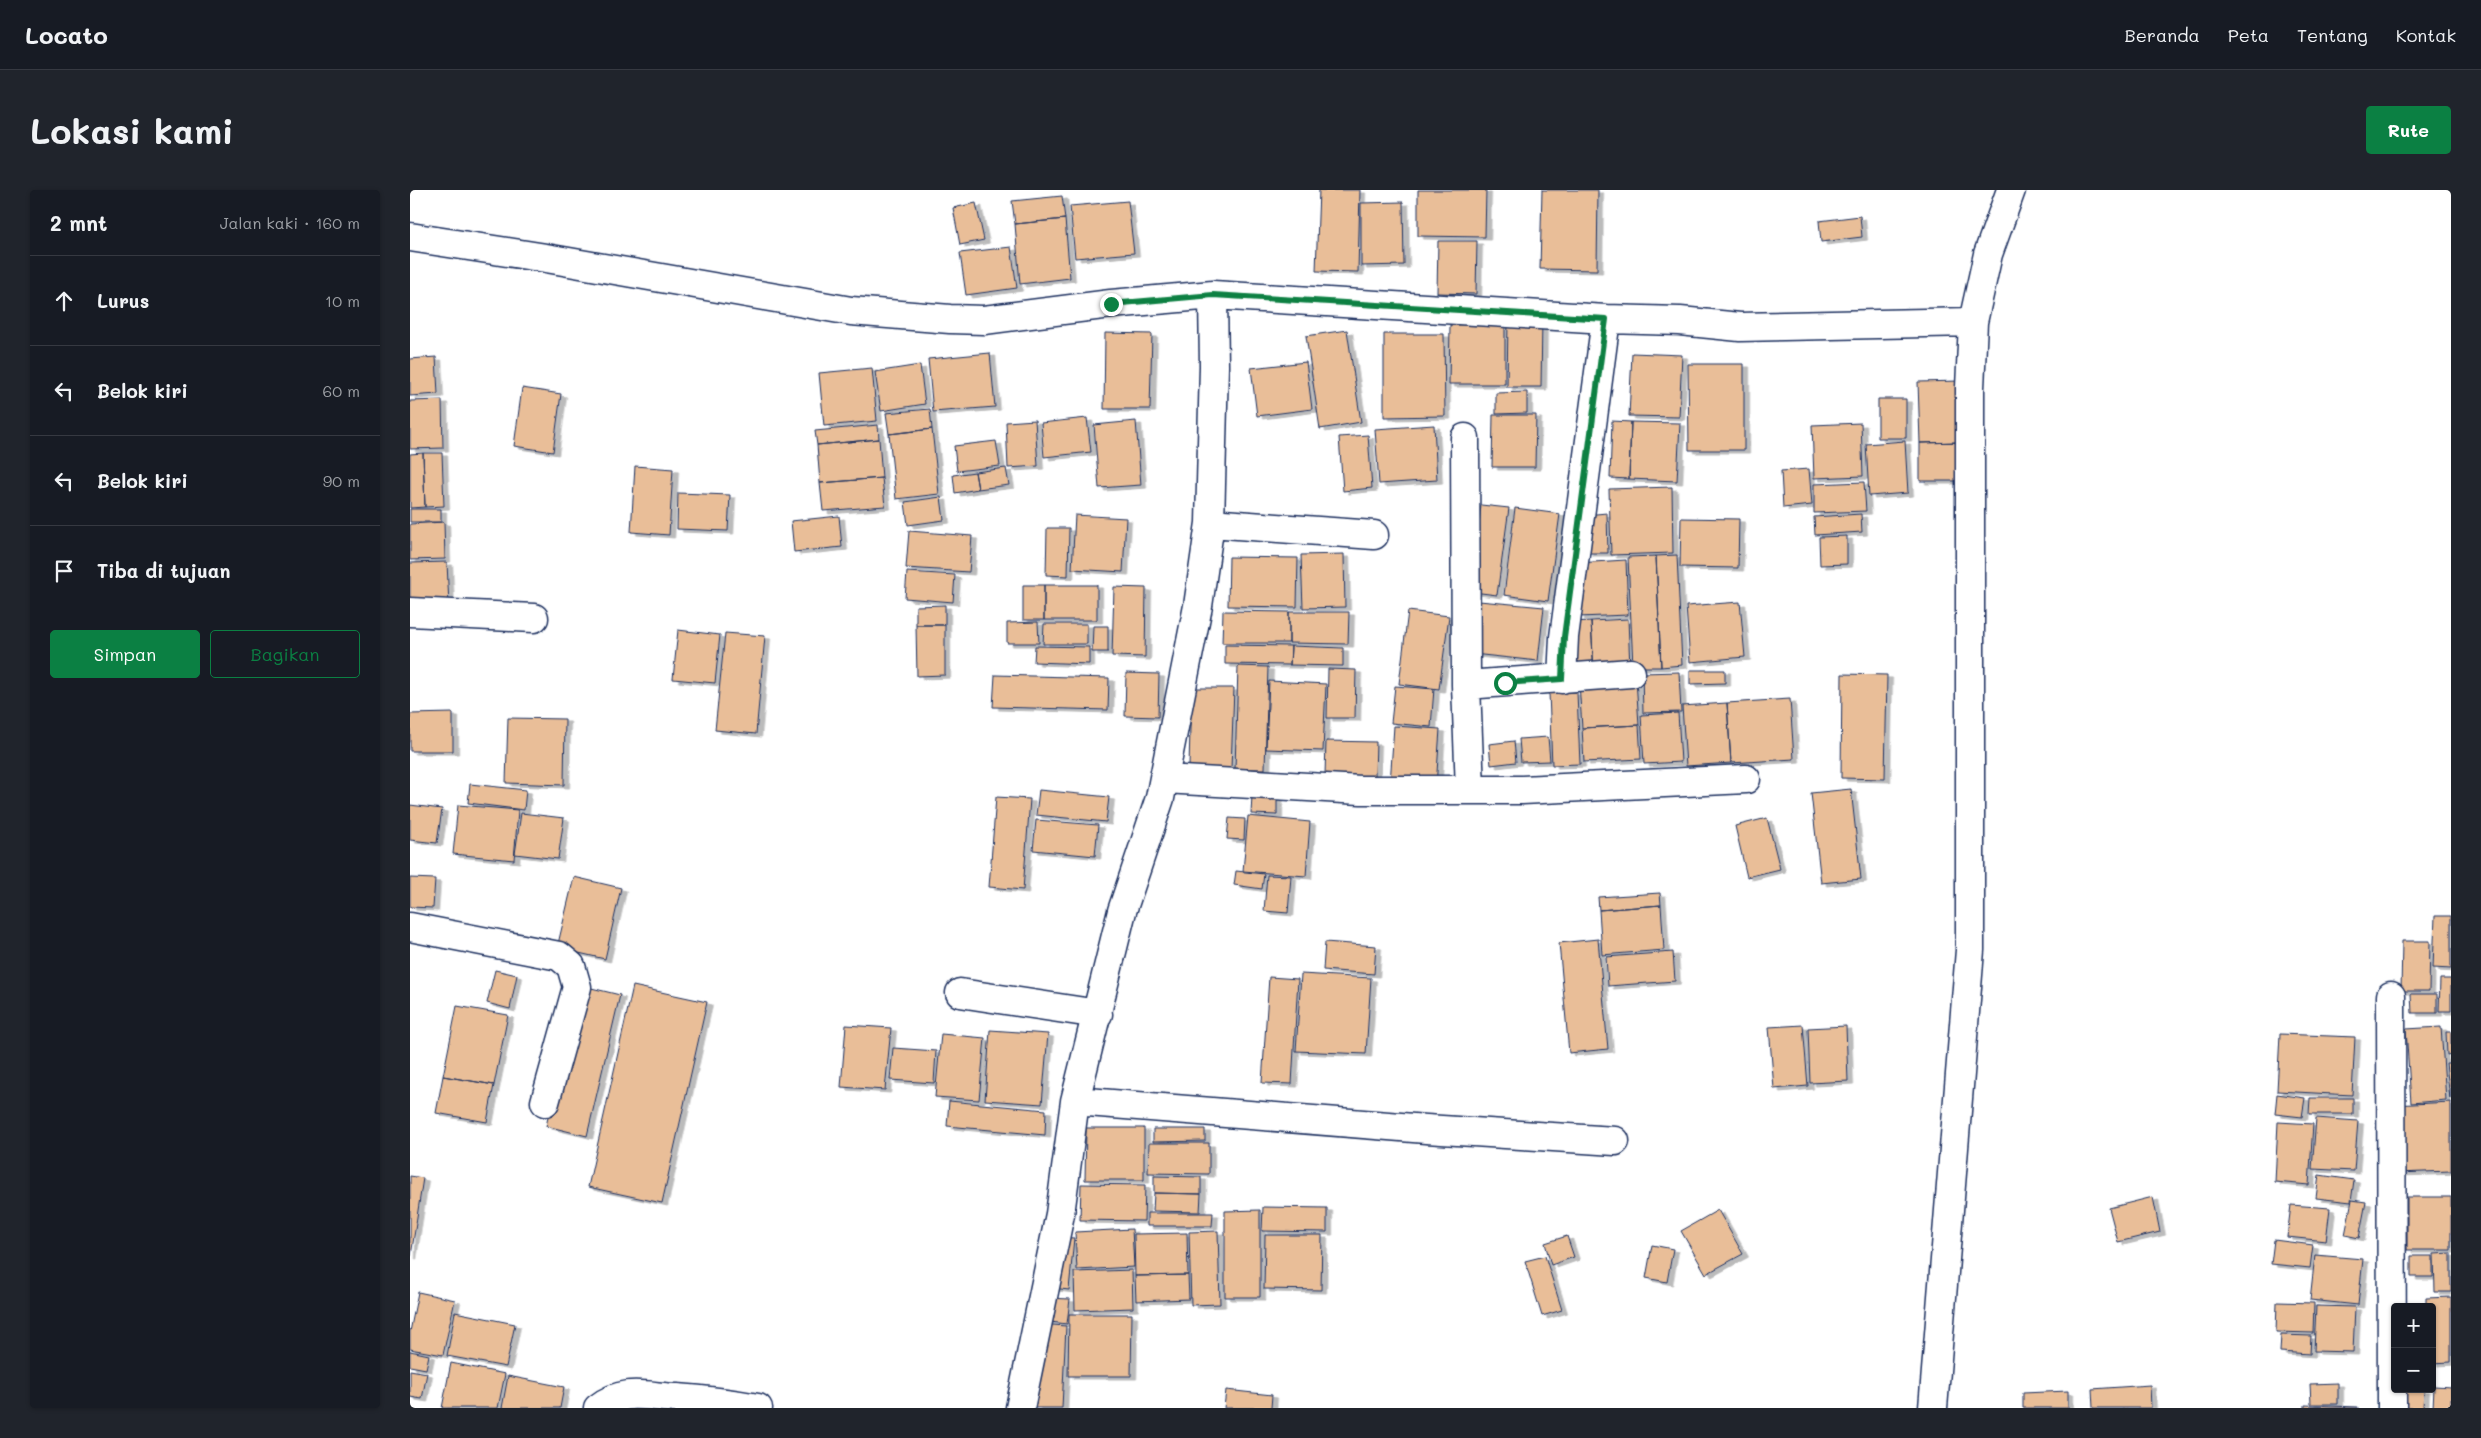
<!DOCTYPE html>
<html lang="id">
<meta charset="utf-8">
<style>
body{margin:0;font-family:Mali,sans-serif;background:#20242c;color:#f1f3f6}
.controls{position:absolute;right:15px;bottom:15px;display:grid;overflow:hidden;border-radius:5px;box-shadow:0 1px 4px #0004}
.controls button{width:45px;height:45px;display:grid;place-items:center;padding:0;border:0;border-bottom:1px solid #363941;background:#171b24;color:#f1f3f6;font:25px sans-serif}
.stop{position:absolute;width:15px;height:15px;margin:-11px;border:4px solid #0b8043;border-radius:50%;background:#fff}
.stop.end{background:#0b8043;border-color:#fff;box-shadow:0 1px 5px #0008}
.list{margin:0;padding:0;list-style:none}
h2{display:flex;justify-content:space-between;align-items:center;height:65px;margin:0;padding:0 20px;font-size:21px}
h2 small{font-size:16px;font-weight:400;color:#9ea1a6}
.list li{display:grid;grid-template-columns:32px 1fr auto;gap:15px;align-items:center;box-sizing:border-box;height:90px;padding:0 20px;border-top:1px solid #363941}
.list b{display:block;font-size:19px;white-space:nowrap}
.list em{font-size:16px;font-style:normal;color:#9ea1a6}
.actions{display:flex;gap:10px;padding:15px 20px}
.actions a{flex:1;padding:11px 0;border:1px solid #0b8043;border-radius:5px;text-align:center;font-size:18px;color:#0b8043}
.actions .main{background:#0b8043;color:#fff}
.icon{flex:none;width:28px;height:28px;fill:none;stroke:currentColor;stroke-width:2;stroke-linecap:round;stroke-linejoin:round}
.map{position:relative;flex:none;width:2041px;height:1218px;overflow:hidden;border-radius:5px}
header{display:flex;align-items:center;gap:30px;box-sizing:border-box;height:70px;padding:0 25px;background:#171b24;border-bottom:1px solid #363941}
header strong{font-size:24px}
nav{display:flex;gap:28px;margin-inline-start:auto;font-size:18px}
.intro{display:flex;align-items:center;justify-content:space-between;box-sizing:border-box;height:120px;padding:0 30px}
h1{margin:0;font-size:35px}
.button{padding:12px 22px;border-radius:5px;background:#0b8043;color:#fff;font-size:18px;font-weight:700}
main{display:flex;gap:30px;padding:0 30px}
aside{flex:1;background:#171b24;border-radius:5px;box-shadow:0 1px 4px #0004}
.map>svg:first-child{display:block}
.building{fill:#e9be98;stroke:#1b2f5e;filter:url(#shadow)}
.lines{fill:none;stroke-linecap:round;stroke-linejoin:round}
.minor-casing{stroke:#1b2f5e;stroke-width:31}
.minor{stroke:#fff;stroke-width:28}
.route{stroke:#0b8043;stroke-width:6}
</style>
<header>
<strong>Locato</strong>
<nav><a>Beranda</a><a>Peta</a><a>Tentang</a><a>Kontak</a></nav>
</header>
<div class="intro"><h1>Lokasi kami</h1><a class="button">Rute</a></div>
<main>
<aside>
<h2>2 mnt<small>Jalan kaki · 160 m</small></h2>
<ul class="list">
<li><svg class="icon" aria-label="ahead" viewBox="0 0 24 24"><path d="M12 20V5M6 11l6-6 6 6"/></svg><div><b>Lurus</b></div><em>10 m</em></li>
<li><svg class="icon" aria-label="left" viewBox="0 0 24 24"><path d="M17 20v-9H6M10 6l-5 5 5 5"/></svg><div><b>Belok kiri</b></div><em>60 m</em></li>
<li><svg class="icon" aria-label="left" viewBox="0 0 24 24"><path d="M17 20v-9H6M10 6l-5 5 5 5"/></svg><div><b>Belok kiri</b></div><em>90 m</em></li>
<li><svg class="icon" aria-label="arrive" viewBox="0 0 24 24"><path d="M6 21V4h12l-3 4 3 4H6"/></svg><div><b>Tiba di tujuan</b></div></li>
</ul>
<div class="actions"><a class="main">Simpan</a><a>Bagikan</a></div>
</aside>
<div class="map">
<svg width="2041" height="1218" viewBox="0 0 2041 1218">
<defs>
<filter id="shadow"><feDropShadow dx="5.5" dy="3" stdDeviation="0" flood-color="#0004"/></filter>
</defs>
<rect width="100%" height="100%" fill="#fff"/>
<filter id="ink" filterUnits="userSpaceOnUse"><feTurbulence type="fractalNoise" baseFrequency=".02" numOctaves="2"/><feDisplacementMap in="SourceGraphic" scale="10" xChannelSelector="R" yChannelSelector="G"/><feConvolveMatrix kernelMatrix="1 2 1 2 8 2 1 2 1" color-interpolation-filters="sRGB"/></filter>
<g filter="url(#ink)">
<path class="building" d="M909,0H950L948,82L906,81Z
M1008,0H1076L1075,47L1008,46Z
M1132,0H1188L1187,80L1130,79Z
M652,6L655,29L605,34L602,11Z
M718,11L724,63L665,68L660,16Z
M993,12L994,75L951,76V13Z
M566,13L574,50L550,55L543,18Z
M1450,26L1452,47L1411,52L1409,31Z
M655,29L660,88L610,94L605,34Z
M1028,51H1067L1066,104L1027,103Z
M601,57L607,98L556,105L550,63Z
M1098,130H1132L1131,197H1097Z
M1095,134V194H1039L1040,135Z
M937,140L951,232L910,239L896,146Z
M695,143L742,144L740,219H694Z
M974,144H1034L1035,226L974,227Z
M580,163L585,217L523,222L518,169Z
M1222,163L1272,165L1269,227L1219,226Z
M26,167L28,204L0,206V169Z
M896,172L902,219L847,226L841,178Z
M1278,174H1334V260H1279Z
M510,175L515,214L471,221L465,182Z
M462,178L467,231L414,236L409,183Z
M1550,191L1552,252L1510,253L1508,192Z
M112,198L151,204L143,262L104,256Z
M1117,202V223L1086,224V203Z
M1468,209H1496V248H1468Z
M32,210L33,258L0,259V211Z
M520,219L522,239L479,244L476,223Z
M1083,225H1126L1125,277H1082Z
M677,228L681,262L634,267L631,233Z
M625,230L628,276L598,278L596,232Z
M726,231L731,295L689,298L684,235Z
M1202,231L1221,232L1219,289L1200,288Z
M1221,232L1270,233L1267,291L1219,289Z
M1451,233L1453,286L1404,288L1402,235Z
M468,235L469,249L407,255L405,241Z
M1024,235L1027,290L969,294L965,239Z
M522,239L529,304L486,309L479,244Z
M958,245L962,298L933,301L929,247Z
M469,249L472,288L410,293L407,255Z
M586,251L590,276L547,281L544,256Z
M1495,251L1498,303L1459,306L1456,254Z
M1552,252L1553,291H1510V253Z
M13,263H32L34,316L15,317Z
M13,263L15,317L0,318V264Z
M225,276L263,279L259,345L221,342Z
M596,278L599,295L568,299L565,282Z
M1399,279L1402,315L1373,318L1371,281Z
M565,282L568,299L545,303L543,285Z
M472,288L475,316L413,321L410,293Z
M1454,292L1456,321L1404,323V294Z
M1262,297L1263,363L1201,365L1199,299Z
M268,303L320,305L318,341L267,339Z
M531,307L534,330L498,335L495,312Z
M1071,315L1099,318L1087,405L1063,402Z
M1105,318L1150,324L1138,411L1094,405Z
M0,319H31V332H0Z
M1197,323L1198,363H1177L1175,325Z
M1451,324L1452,342L1405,345L1404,327Z
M665,325L716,328L713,382L662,379Z
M429,326L432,357L384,362L381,331Z
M1271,328L1329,329L1328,378L1270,377Z
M34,332L35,369L0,370V334Z
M637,338H659L658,386L636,385Z
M499,341L562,346L559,382L496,378Z
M1437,346V374L1410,375L1409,347Z
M934,364L935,417L893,418L891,365Z
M1267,365L1272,475L1251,477L1246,366Z
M1246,366L1251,477H1223L1218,367Z
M819,367L888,368L887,417L818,416Z
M1216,370L1218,425L1169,427L1167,373Z
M37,372L39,416L0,418V373Z
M497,382L545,385L543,412L495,408Z
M613,395H634V430H613Z
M634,395H687V430H634Z
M704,397L736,398L735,467L702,466Z
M1069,411L1134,417L1128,471L1063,464Z
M1330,412L1335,467L1280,472L1276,416Z
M535,415V435H506V416Z
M813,421L879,422V453H812Z
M998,421L1039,426L1029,499L989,494Z
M879,422H939L938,454L879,453Z
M1218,429L1220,479L1184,483L1181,431Z
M1181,431L1184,483L1163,485L1160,432Z
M628,432L629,453H597V433Z
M634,434H677V454H633Z
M506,435H535V485L507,486Z
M683,436H698V462H682Z
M268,440L310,445L305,493L263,489Z
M315,443L355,446L346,544L305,540Z
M815,455L881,456L880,475L815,474Z
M625,456L679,457V474L624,472Z
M881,456L933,458V476L880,475Z
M828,476L858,477L855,579H825Z
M918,479L946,480L945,528H917Z
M1280,480H1315V493L1280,494Z
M1269,482L1271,522L1233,523L1232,483Z
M716,483L749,484L748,527L715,526Z
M1432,484L1477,485L1475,589L1431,588Z
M585,485L699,488L698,520L583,517Z
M1226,489L1229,535L1172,538L1169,493Z
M859,491L916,494L913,561L856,559Z
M985,496L1024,499L1021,537L981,533Z
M781,498H824L821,579L779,577Z
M1167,502L1170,574L1142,575L1139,503Z
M1380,509L1384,569L1321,573L1317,513Z
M1317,513L1321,573L1276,576L1272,516Z
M43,523V561H0V524Z
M1268,523L1271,572L1234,574L1231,525Z
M98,528L155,529L154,595L96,593Z
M1229,535L1231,569L1174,572L1172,538Z
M984,536L1030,539L1026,597L980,594Z
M1138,547L1140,571L1111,572L1109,549Z
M916,551L966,552L965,586L915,585Z
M1104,551L1106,572L1081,575L1079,554Z
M60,594L116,600L114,620L58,613Z
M1441,599L1451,689L1411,693L1401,603Z
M629,600L699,607L696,632L626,625Z
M842,605L867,606V625L841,624Z
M586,607L620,609L613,700L579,697Z
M0,615L32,619L27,653L0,650Z
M48,615L108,620L104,670L43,664Z
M111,623L154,628L148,669L105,664Z
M838,626L900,632L896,686L833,681Z
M819,628L835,629L834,650L817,649Z
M1357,628L1370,679L1337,687L1325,636Z
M626,630L688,635L685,666L623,660Z
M826,681L854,684L852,699L824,695Z
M857,685L881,686L878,723L854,721Z
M164,687L211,698L195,769L147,758Z
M0,688L25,689L23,718L0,717Z
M1250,703L1251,715L1189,720L1188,707Z
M1251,715L1254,760L1192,765L1189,720Z
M2025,726H2041V779L2023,778Z
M1188,749L1198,859L1159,863L1149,753Z
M1992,751H2020L2019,801H1991Z
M915,752L966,756L964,784L913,780Z
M1263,762L1265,791L1198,796L1196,767Z
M85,780L107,785L100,819L77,813Z
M891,784L961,788L956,864L886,861Z
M859,787L888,789L882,894L852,893Z
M2030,789H2041V821H2029Z
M169,795L210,805L177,946L136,936Z
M223,796L297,812L252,1013L178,997Z
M2001,804H2027V823H2002Z
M47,816L98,825L84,895L33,886Z
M436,835L481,838L475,900L431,897Z
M1393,835L1398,896L1364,899L1359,837Z
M1436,836L1438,891L1400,893L1398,838Z
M2031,837L2036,910L2001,913L1996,839Z
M580,840L638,844L632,914L575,910Z
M2036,842H2041V864L2037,865Z
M531,844L575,848L569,910L525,907Z
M1870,844L1945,847L1942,905L1867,901Z
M483,858L526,861L524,893L480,890Z
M2036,873H2041L2040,909Z
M33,886L84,895L77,932L26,923Z
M1867,904L1895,908L1892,927L1865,924Z
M1900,908H1943V924H1899Z
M539,911L636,920L635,945L537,936Z
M2041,912V981L1986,983L1984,915Z
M1906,928L1948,931L1944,981L1902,979Z
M1868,932L1903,934L1899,995L1865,992Z
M676,938H734V990H675Z
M743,939H795V951L743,952Z
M739,953H799V984L738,983Z
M1909,985L1944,990L1941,1012L1906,1008Z
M0,986L13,988L1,1066H0Z
M744,986L791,987V1004L744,1003Z
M671,994L735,995L734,1031L670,1030Z
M744,1003L791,1004L790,1022L743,1021Z
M1743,1007L1750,1042L1708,1052L1699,1018Z
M1997,1007H2041V1060H1997Z
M1942,1010L1956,1012L1949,1048L1935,1045Z
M1881,1015L1920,1018L1916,1051L1877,1047Z
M853,1017L917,1018V1042L852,1041Z
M850,1020V1107H815V1021Z
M1308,1020L1333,1064L1296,1084L1271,1041Z
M737,1023H803L802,1036H737Z
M722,1039L724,1077L667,1080L665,1042Z
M808,1041L810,1114L781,1115L779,1042Z
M777,1043L778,1085L725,1086L724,1044Z
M855,1045H912L911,1100L854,1099Z
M1157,1046L1164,1067L1141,1075L1135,1053Z
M648,1047L664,1048L659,1100L642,1098Z
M1864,1050L1903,1055L1900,1078L1861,1074Z
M1242,1055L1263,1059L1257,1092L1236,1088Z
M2041,1063V1102H2025L2024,1064Z
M1905,1065L1953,1069L1948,1115L1900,1110Z
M1135,1066L1152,1120L1132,1126L1115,1071Z
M2001,1066H2023V1087H2001Z
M722,1080L723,1118L665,1120L664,1082Z
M778,1085L779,1109L726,1111L725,1086Z
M8,1102L45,1110L33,1165L0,1159V1142Z
M2041,1107V1172L2022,1173V1117H2016V1108Z
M636,1108L660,1109L657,1134L632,1131Z
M1867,1112L1904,1113L1903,1143L1866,1142Z
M1906,1116L1945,1117L1943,1162L1904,1161Z
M45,1122L105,1134L96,1177L37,1166Z
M659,1124H722L721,1186H658Z
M630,1134L656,1136L652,1218H625Z
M1871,1145L1901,1146L1900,1164L1870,1162Z
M0,1161L19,1165L16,1179L0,1176Z
M41,1173L95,1184L88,1218H32Z
M0,1180L17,1183L12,1209L0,1207Z
M98,1186L154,1197L150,1218H92Z
M1928,1193V1214H1901L1900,1194Z
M1740,1195L1741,1218H1683L1682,1199Z
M2024,1196L2041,1197V1218H2023Z
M1986,1199H2014L2013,1218H1986Z
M816,1200L862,1205L861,1218H814Z
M1658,1201V1218H1613V1203Z
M1895,1215L1948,1217V1218H1895Z"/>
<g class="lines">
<g class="minor-casing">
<path id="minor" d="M0,47L136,68L441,121L540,129L574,130L701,114L803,105L804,176L800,333L788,416L750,608L712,721L665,911L650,1024L610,1218
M803,105L1196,129L1270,131L1330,137L1563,132
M1055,248L1056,495L1060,600
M800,333L964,345
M0,422L124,428
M1152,489L1154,447L1196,129
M1056,495L1221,483
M754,589L951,600H1112L1336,589
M0,737L149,766L161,776L167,797L135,912
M550,803L688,824
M1981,806L1982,1218
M665,911L1016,939L1205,951
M188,1218C214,1197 238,1207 267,1208C294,1210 320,1213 348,1218
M1523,1218L1560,760V198L1563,132L1578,64L1601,0"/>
</g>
<use href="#minor" class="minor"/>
</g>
</g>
<g class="lines" filter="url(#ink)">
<path class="route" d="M701,114L803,105L1196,129L1154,447L1152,489L1095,493"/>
</g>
</svg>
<div class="controls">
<button>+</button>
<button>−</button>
</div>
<div class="stop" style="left:1095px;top:493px"></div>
<div class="stop end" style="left:701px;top:114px"></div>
</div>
</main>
